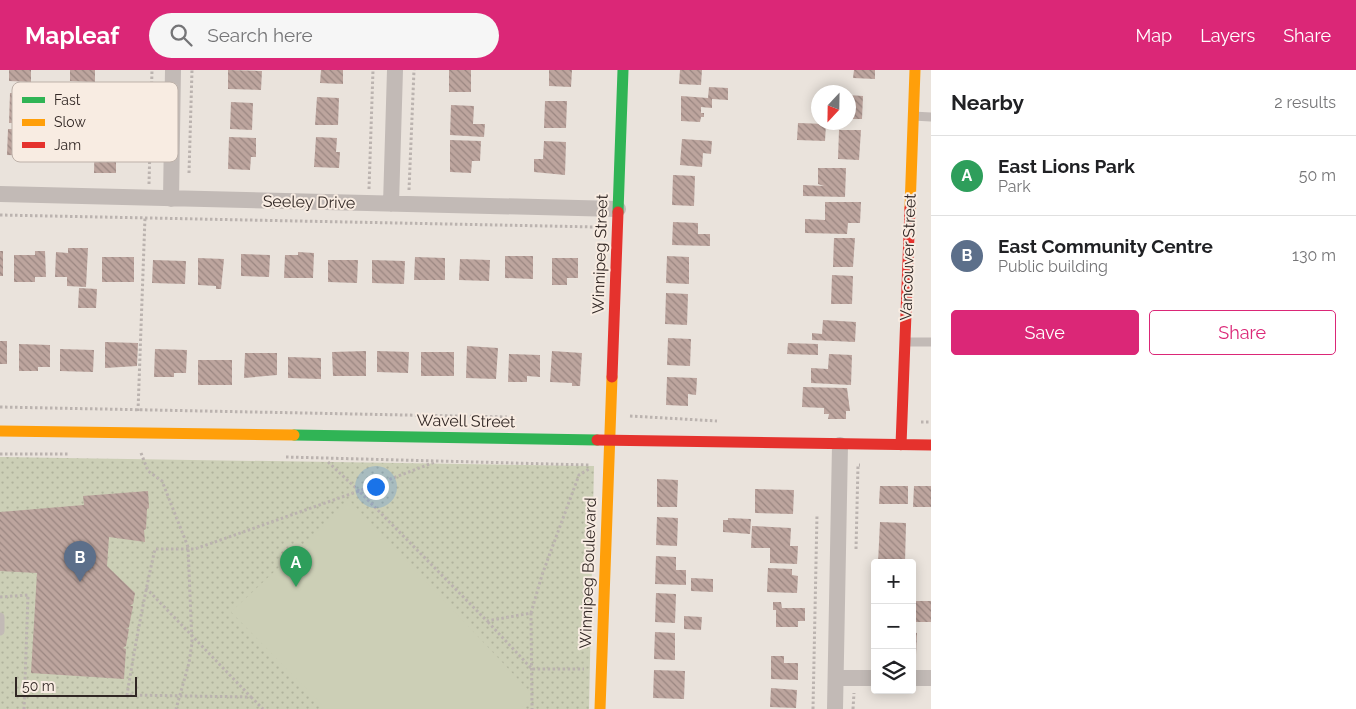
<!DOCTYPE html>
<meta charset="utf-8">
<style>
body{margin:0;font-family:Raleway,sans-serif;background:#f6f6f6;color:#202124}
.controls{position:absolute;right:15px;bottom:15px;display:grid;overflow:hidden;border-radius:5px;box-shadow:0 2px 12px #0003}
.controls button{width:45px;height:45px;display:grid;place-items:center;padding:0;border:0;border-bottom:1px solid #e0e0e0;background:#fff;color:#202124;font:25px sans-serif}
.compass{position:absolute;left:811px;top:15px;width:45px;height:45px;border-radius:50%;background:#fff;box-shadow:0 2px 12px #0003;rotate:202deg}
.scale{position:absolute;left:15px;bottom:12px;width:122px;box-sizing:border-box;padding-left:5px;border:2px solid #322825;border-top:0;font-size:14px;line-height:18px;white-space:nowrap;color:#322825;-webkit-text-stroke:4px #f8ece2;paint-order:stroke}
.you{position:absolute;left:375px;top:416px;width:18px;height:18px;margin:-12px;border:4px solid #fff;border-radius:50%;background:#1a73e8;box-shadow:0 0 0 8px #1a73e833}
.badge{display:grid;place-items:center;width:32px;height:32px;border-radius:50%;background:#db2777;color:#fff;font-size:16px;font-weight:700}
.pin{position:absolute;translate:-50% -41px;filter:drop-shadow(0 1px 2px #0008)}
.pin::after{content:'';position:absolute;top:26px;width:18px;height:15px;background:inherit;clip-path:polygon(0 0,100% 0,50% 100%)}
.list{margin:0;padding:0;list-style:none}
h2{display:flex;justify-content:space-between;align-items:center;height:65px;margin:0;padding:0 20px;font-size:21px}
h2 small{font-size:16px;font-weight:400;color:#757577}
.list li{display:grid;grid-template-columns:32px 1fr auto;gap:15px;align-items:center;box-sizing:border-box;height:80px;padding:0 20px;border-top:1px solid #e0e0e0}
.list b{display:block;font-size:19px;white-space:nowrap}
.list p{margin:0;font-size:16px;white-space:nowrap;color:#757577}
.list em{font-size:16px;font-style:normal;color:#757577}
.actions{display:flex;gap:10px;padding:15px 20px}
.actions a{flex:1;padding:11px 0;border:1px solid #db2777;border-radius:5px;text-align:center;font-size:18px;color:#db2777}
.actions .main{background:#db2777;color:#fff}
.icon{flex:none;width:28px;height:28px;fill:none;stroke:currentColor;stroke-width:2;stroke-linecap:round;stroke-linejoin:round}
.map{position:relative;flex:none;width:931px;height:639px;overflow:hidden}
header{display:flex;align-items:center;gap:30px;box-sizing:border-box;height:70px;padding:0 25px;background:#db2777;color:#fff}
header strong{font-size:24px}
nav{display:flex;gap:28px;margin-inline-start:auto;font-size:18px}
.search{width:350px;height:45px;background:#f6f6f6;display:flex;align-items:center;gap:12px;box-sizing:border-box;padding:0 18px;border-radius:28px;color:#757577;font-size:19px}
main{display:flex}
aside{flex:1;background:#fff}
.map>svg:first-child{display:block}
.park{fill:url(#park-dots)}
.garden{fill:#cccfb6}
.building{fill:url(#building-back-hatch)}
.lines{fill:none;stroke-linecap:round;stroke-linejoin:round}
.path{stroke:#bbb3af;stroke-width:3;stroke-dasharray:2.5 2.5;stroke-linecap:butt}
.lane{stroke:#c2bab6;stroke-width:9}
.street{stroke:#c2bab6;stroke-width:16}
.fast{stroke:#30b455;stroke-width:11}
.slow{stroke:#ff9f0a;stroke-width:11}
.jam{stroke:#e5322d;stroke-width:11}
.labels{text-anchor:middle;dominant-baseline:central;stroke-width:4;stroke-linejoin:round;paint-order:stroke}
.street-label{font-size:16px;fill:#322825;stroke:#f8ece2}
.key{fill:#f8ece2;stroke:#bdb1a9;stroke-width:1}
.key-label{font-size:14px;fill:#322825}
</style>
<header>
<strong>Mapleaf</strong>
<div class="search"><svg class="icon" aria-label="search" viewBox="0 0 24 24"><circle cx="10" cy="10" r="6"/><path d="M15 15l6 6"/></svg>Search here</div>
<nav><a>Map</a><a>Layers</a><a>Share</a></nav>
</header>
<main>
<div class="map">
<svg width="931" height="639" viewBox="0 0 931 639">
<defs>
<pattern id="park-dots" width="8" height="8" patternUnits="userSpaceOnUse" patternTransform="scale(1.25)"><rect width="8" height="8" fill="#cccfb6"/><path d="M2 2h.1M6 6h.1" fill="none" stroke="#b0b29c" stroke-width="1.8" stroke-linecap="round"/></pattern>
<pattern id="building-back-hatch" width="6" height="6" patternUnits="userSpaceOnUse" patternTransform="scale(1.25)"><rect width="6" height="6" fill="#bda59e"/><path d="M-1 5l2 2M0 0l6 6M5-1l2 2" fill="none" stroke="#9a8681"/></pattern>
</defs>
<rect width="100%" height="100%" fill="#eae3dc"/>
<path class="park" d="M0,387L594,396L589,639H0Z"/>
<path class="garden" d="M350,431L534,626L520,639H326L231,542Z"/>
<path class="building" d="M9,0H31V12L9,11Z
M70,0H95V12L70,11Z
M228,0L262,1L261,20L228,19Z
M321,0H343V14L320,13Z
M449,0H471V22H449Z
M549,0H572L571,17L549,16Z
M680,0H702L701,15L679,14Z
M854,0H875V9L853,8Z
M709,17L728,18V30L712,29V38L701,37V43H704V47H701L700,52L681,51V26L708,28Z
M10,23H31L30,53H9Z
M848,25L863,26L862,49H848Z
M317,27L339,28L338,55H315Z
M545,31H567L566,58H544Z
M231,32L253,33L252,60L230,59Z
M451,35L474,36L473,54H485L484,67L450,65Z
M798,53L826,54L825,71L797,70Z
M8,59L43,60L42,86L7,85Z
M95,60H117L116,71H123L122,81H116V103H94Z
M839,60H861L859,90L838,89Z
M229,67L256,68V87H251L250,100L228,99Z
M316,67L337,68L336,82H340L339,98L314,97Z
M682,69L712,71L711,84L703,83L702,97L680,95Z
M450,70L481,71L480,91H472L471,103L450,102Z
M544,71L566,72L565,105L534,102V89H543Z
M818,98H846L845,127L803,126V115L824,116L818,114Z
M673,105L695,106L694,136L672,135Z
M825,132H861L860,153H848L847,164L805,163V149L825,150Z
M673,152L698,153V164H710V176L672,175Z
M834,168H855L853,197H833Z
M68,178H88L86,217L67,216V207H55L56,182L68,183Z
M0,181H3V206H0Z
M35,181H45L46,207H35V212H14V185H35Z
M298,182L314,183L313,208H284L285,185H298Z
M241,184L270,185L269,207L241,206Z
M505,186H533V209L505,208Z
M667,186L689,187V214L666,213Z
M102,187H134V212H102Z
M415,187L445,188V210H414Z
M198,188L224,189L221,219H216V216L198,215Z
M552,188H578V208H567V215H552Z
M460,189L490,190L489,211L459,210Z
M153,190L186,191L185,214L152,213Z
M328,190H358L357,213L328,212Z
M372,190L405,191L404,214L372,213Z
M832,205L853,206L852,234H831Z
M79,218L97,219L96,238H78Z
M666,223L688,224L687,255L665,254Z
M823,250L856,252L855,272L812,270V263L822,264Z
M668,268L691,269L690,296L667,295Z
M0,271H7V294H0Z
M105,272L138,273L137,296L105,298Z
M788,273L818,274V285L787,284Z
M19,274L50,275V297H38V301H19Z
M467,276L498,278L496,309L466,308Z
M60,279L94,280L93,302L60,301Z
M155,279L187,280L186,303H174V307H154Z
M366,281V306H333L332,282Z
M377,281L409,282L408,303L377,302Z
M552,281L582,283L580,316H572V313L550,312Z
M421,282H454V306H421Z
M245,283H277V305L244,308Z
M509,284L540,285V307L527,306V312H508Z
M829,284L852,285L851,315L811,313V298L828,299Z
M288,287L321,288V309L288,308Z
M198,290H232V315H198Z
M667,307L697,308L696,325L688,324V336L666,335Z
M803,317L847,318L850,341H846V349H828L829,344H824V338L802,337Z
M657,409L678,410L677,437H657Z
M880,416H908V434H879Z
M914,416H931V437H913Z
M755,419L794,420L793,444L755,443Z
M148,421L149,438L147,439L146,459L144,460L145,472L109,467L107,496L135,523L133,534L130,536H133L129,557L126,559H129L126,576L123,578L126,579L124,609L31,603L37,503L0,501V442L84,435L83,426Z
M657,447L678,448L677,476L656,475Z
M728,448L751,449L750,464L723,462V450H728Z
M880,452L906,453L905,493H878Z
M752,456L791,458L790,476H798L797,494L770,493V478H751Z
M656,486L676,487V500H686V515L655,514Z
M768,498L792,499V505L798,506L797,523L767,522Z
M691,508L713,509V522L691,521Z
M656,523L676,524L675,553L655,552Z
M912,531H931V552H912Z
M773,532H781L782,538H805V551H798V557H776V540H773Z
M684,546L702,547L701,560L684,559Z
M655,562L675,563V590L654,589Z
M912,562L917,563L916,585L912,584Z
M771,586H784V593H798V610L771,609Z
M654,600L685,601L684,629L653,628Z
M771,618L797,620L796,638L770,637Z"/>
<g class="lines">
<path class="path" d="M189,103L192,0
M149,114L152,0
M369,119L373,0
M409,120L414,0
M0,145L596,157V160
M0,337L507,347
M138,341L145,147
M630,346L717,351
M921,352H931
M141,383L148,401L162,411L188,477L192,573L189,593L176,639
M0,384H69
M286,387L589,395
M328,392L359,421L435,392
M856,479L858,395H860
M146,518L251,627L127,625C135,576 144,527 155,479H195L359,421L487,551L531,543L542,505L579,405L589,399
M0,527L28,525L24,639
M531,543L532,639
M488,552L532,599H584
M251,627L263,639
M813,639L817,444
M853,639L854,623"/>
<path class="lane" d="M913,46L931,47
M905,272H931
M0,547V561"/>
<path class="street" d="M0,124L618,139
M171,129L173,0
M391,134L395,0
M836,608H875
M912,608H931
M835,639L840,375"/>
<path class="fast" d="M618,142L623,0
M294,365L597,370"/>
<path class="slow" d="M910,138L915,0
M0,361L294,365
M600,639L612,307"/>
<path class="jam" d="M612,307L618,142
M597,370L931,375
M901,375L910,138"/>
</g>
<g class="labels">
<g class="street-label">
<text transform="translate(309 132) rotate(1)">Seeley Drive</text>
<text transform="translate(600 184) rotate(-88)">Winnipeg Street</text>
<text transform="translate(908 187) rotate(-88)">Vancouver Street</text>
<text transform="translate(466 351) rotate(1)">Wavell Street</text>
<text transform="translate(588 503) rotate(-88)">Winnipeg Boulevard</text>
</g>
</g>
<rect x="12" y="12" width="166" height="80" rx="8" class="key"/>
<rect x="22" y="27" width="23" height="6" fill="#30b455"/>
<rect x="22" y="49" width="23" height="7" fill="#ff9f0a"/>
<rect x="22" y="72" width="23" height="6" fill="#e5322d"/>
<g class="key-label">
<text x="54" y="35">Fast</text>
<text x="54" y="57">Slow</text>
<text x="54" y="80">Jam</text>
</g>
</svg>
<div class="controls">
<button>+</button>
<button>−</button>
<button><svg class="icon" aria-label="layers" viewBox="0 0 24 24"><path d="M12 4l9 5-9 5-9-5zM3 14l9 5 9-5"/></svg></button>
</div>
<svg class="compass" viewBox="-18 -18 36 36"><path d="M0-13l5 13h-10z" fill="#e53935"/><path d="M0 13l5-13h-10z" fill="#757577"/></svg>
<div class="scale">50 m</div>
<div class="you"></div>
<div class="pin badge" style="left:296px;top:517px;background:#2e9e5b">A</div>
<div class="pin badge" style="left:80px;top:512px;background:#5c6f8a">B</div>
</div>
<aside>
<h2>Nearby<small>2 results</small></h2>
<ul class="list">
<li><span class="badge" style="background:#2e9e5b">A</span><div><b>East Lions Park</b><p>Park</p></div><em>50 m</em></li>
<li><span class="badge" style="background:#5c6f8a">B</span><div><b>East Community Centre</b><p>Public building</p></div><em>130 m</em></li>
</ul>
<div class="actions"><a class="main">Save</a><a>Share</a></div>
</aside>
</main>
